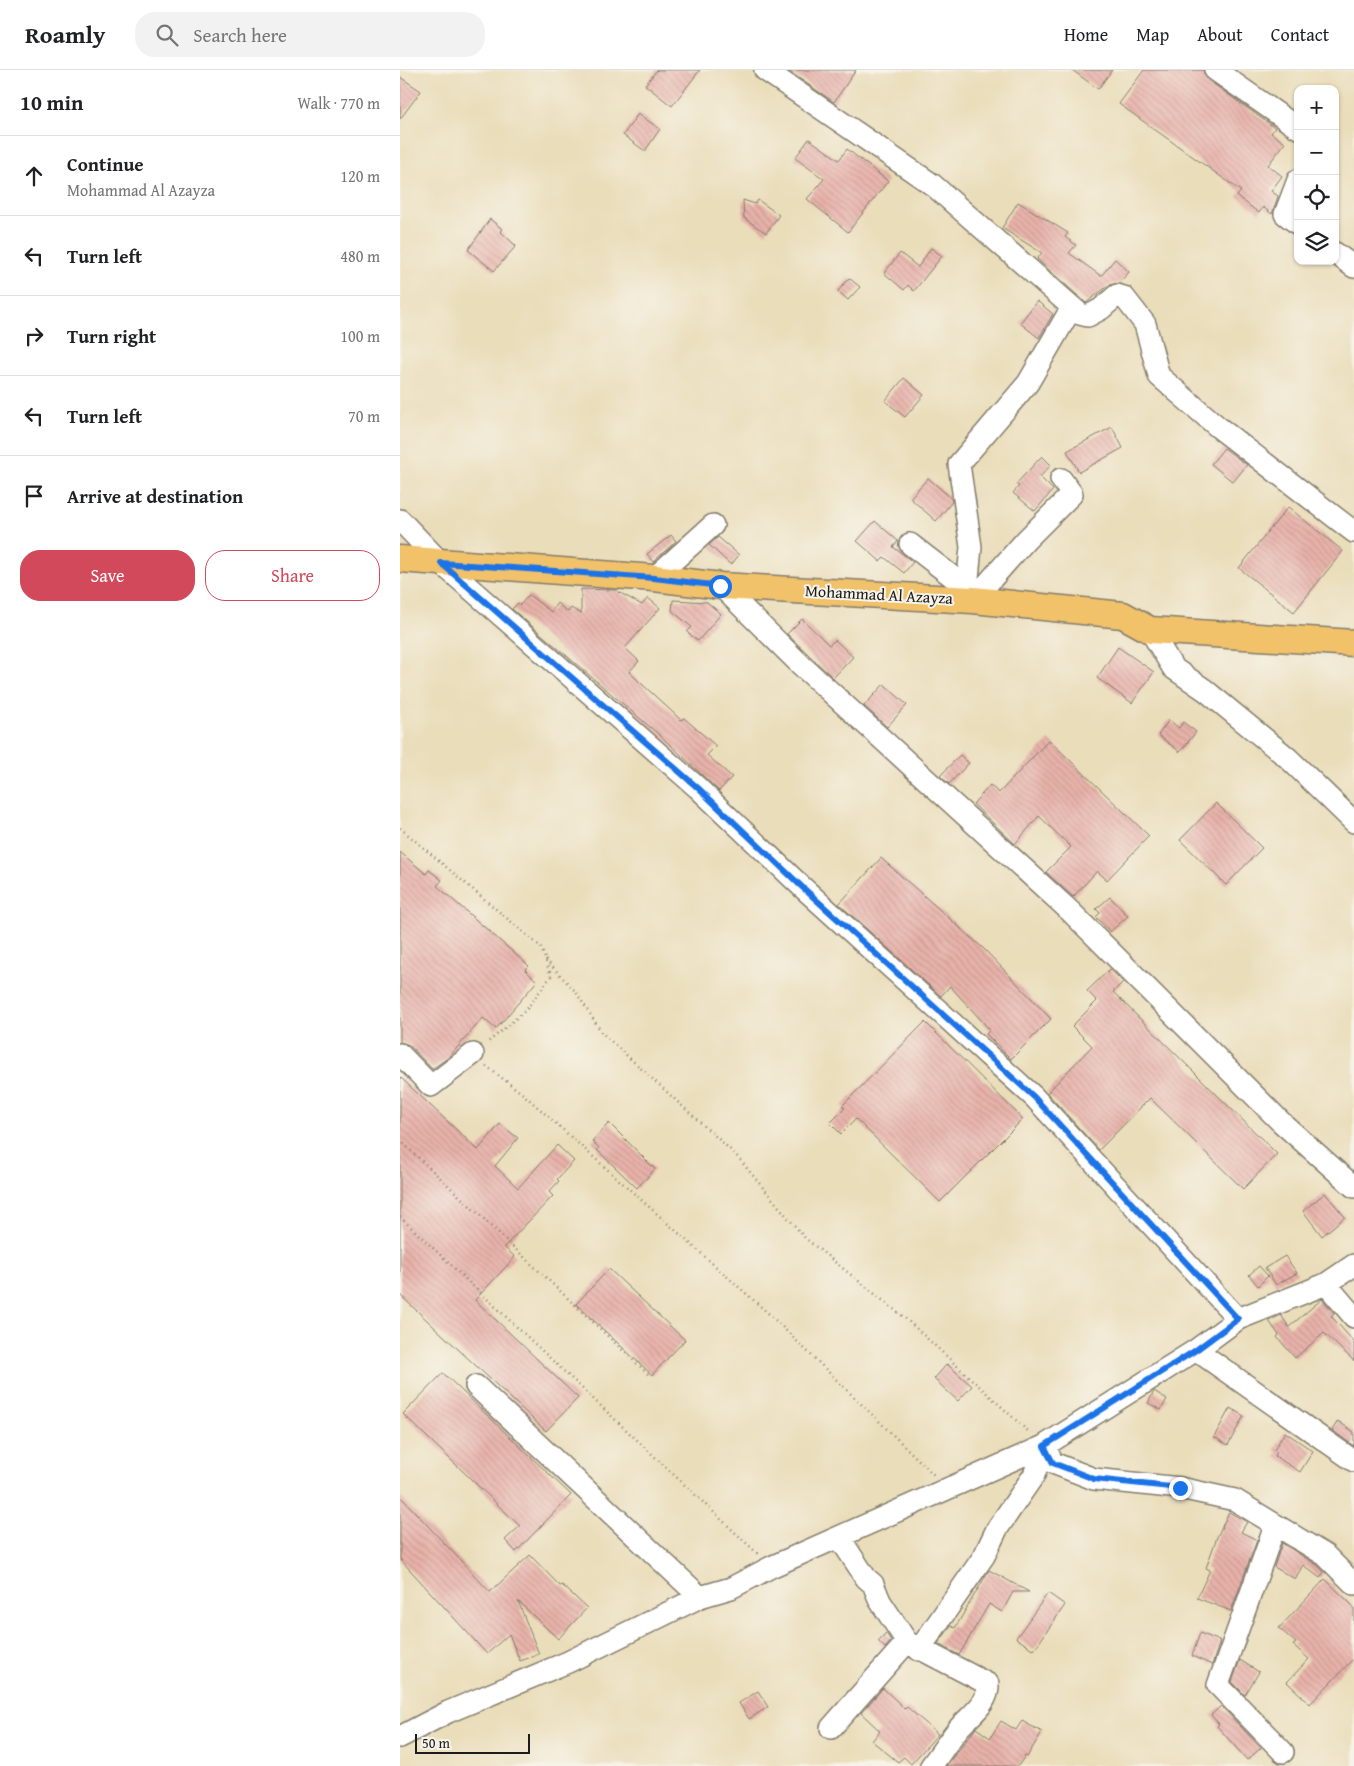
<!DOCTYPE html>
<meta charset="utf-8">
<style>
body{margin:0;font-family:"Gentium Book Plus",serif;background:#f2f2f2;color:#202124}
.controls{position:absolute;right:15px;top:15px;display:grid;overflow:hidden;border-radius:10px;box-shadow:0 1px 4px #0004}
.controls button{width:45px;height:45px;display:grid;place-items:center;padding:0;border:0;border-bottom:1px solid #e0e0e0;background:#fff;color:#202124;font:25px sans-serif}
.scale{position:absolute;left:15px;bottom:12px;width:115px;box-sizing:border-box;padding-left:5px;border:2px solid #1c1c1c;border-top:0;font-size:14px;line-height:18px;white-space:nowrap;color:#1c1c1c;-webkit-text-stroke:4px #f7f3e8;paint-order:stroke}
.stop{position:absolute;width:15px;height:15px;margin:-11px;border:4px solid #1a73e8;border-radius:50%;background:#fff}
.stop.end{background:#1a73e8;border-color:#fff;box-shadow:0 1px 5px #0008}
.list{margin:0;padding:0;list-style:none}
h2{display:flex;justify-content:space-between;align-items:center;height:65px;margin:0;padding:0 20px;font-size:21px}
h2 small{font-size:16px;font-weight:400;color:#757577}
.list li{display:grid;grid-template-columns:32px 1fr auto;gap:15px;align-items:center;box-sizing:border-box;height:80px;padding:0 20px;border-top:1px solid #e0e0e0}
.list b{display:block;font-size:19px;white-space:nowrap}
.list p{margin:0;font-size:16px;white-space:nowrap;color:#757577}
.list em{font-size:16px;font-style:normal;color:#757577}
.actions{display:flex;gap:10px;padding:15px 20px}
.actions a{flex:1;padding:11px 0;border:1px solid #d1495b;border-radius:20px;text-align:center;font-size:18px;color:#d1495b}
.actions .main{background:#d1495b;color:#fff}
.icon{flex:none;width:28px;height:28px;fill:none;stroke:currentColor;stroke-width:2;stroke-linecap:round;stroke-linejoin:round}
.map{position:relative;flex:none;width:954px;height:1696px;overflow:hidden}
header{display:flex;align-items:center;gap:30px;box-sizing:border-box;height:70px;padding:0 25px;background:#fff;border-bottom:1px solid #e0e0e0}
header strong{font-size:24px}
nav{display:flex;gap:28px;margin-inline-start:auto;font-size:18px}
.search{width:350px;height:45px;background:#f2f2f2;display:flex;align-items:center;gap:12px;box-sizing:border-box;padding:0 18px;border-radius:20px;color:#757577;font-size:19px}
main{display:flex}
aside{flex:1;background:#fff}
.map>svg:first-child{display:block}
.building{fill:url(#building-back-hatch)}
.lines{fill:none;stroke-linecap:round;stroke-linejoin:round}
.minor-casing{stroke:#837c6b;stroke-width:24}
.major-casing{stroke:#837c6b;stroke-width:29}
.path{stroke:#837c6b;stroke-width:2.5;stroke-dasharray:1 4;stroke-linecap:butt}
.minor{stroke:#fff;stroke-width:21}
.major{stroke:#f2c26a;stroke-width:26}
.route{stroke:#1a73e8;stroke-width:6}
.labels{text-anchor:middle;dominant-baseline:central;stroke-width:4;stroke-linejoin:round;paint-order:stroke}
.street-label{font-size:16px;fill:#1c1c1c;stroke:#f7f3e8}
</style>
<header>
<strong>Roamly</strong>
<div class="search"><svg class="icon" aria-label="search" viewBox="0 0 24 24"><circle cx="10" cy="10" r="6"/><path d="M15 15l6 6"/></svg>Search here</div>
<nav><a>Home</a><a>Map</a><a>About</a><a>Contact</a></nav>
</header>
<main>
<aside>
<h2>10 min<small>Walk · 770 m</small></h2>
<ul class="list">
<li><svg class="icon" aria-label="ahead" viewBox="0 0 24 24"><path d="M12 20V5M6 11l6-6 6 6"/></svg><div><b>Continue</b><p>Mohammad Al Azayza</p></div><em>120 m</em></li>
<li><svg class="icon" aria-label="left" viewBox="0 0 24 24"><path d="M17 20v-9H6M10 6l-5 5 5 5"/></svg><div><b>Turn left</b></div><em>480 m</em></li>
<li><svg class="icon" aria-label="right" viewBox="0 0 24 24"><path d="M7 20v-9h11M14 6l5 5-5 5"/></svg><div><b>Turn right</b></div><em>100 m</em></li>
<li><svg class="icon" aria-label="left" viewBox="0 0 24 24"><path d="M17 20v-9H6M10 6l-5 5 5 5"/></svg><div><b>Turn left</b></div><em>70 m</em></li>
<li><svg class="icon" aria-label="arrive" viewBox="0 0 24 24"><path d="M6 21V4h12l-3 4 3 4H6"/></svg><div><b>Arrive at destination</b></div></li>
</ul>
<div class="actions"><a class="main">Save</a><a>Share</a></div>
</aside>
<div class="map">
<svg width="954" height="1696" viewBox="0 0 954 1696">
<defs>
<pattern id="building-back-hatch" width="6" height="6" patternUnits="userSpaceOnUse" patternTransform="scale(1.25)"><rect width="6" height="6" fill="#e8b2aa"/><path d="M-1 5l2 2M0 0l6 6M5-1l2 2" fill="none" stroke="#c69892"/></pattern>
</defs>
<rect width="100%" height="100%" fill="#f7f3e8"/>
<filter id="ink" filterUnits="userSpaceOnUse"><feTurbulence type="fractalNoise" baseFrequency=".02" numOctaves="2"/><feDisplacementMap in="SourceGraphic" scale="10" xChannelSelector="R" yChannelSelector="G"/><feConvolveMatrix kernelMatrix="1 2 1 2 8 2 1 2 1" color-interpolation-filters="sRGB"/></filter>
<filter id="wash" filterUnits="userSpaceOnUse"><feTurbulence type="fractalNoise" baseFrequency=".0096" numOctaves="4" result="noise"/><feDisplacementMap in="SourceGraphic" scale="20" xChannelSelector="R" yChannelSelector="G"/><feGaussianBlur stdDeviation="1.12" result="paint"/><feColorMatrix in="noise" values="0 0 0 0 0 0 0 0 0 0 0 0 0 0 0 0 0 1.4 0 .05"/><feComposite in="paint" operator="in"/></filter>
<g filter="url(#wash)">
<rect width="100%" height="100%" fill="#eaddba"/>
<g id="blocks">
<path class="building" d="M257,0H300L272,36L245,15Z
M387,0H456L434,32Z
M672,0H712L698,19Z
M744,0H803L808,10L875,58L871,63L885,73L868,95L882,106L871,121L878,126L872,144L863,137L859,143L837,126L841,121L719,34Z
M0,7L21,21L0,49Z
M238,44L260,59L245,81L223,65Z
M409,69L439,90L447,79L488,111L448,162L407,129L424,109L395,88Z
M343,130L355,134L358,130L379,145L366,163L344,148Z
M618,132L668,163L665,167L676,175L669,183L701,206L715,189L729,202L719,213L709,215L686,233L637,189L642,183L602,158Z
M90,149L102,159L100,161L116,176L94,201L68,180Z
M531,178L542,186L514,221L508,215L504,220L484,203L500,183L518,197Z
M449,208L460,217L448,230L438,221Z
M637,231L653,244L639,268L620,253Z
M504,308L524,325L505,347L485,331Z
M712,357L723,378L679,402L667,381Z
M824,378L847,395L833,412L811,394Z
M642,386L651,395L640,407L653,420L635,441L613,423L619,416L616,414Z
M528,408L551,428L552,432L536,451L510,428Z
M888,437L943,481L894,542L839,498Z
M475,451L498,471L493,477L513,492L504,503L484,487L480,491L457,471Z
M271,465L276,471L253,492L247,484Z
M318,467L339,485L331,495L309,475Z
M181,519L215,520L242,535L248,528L260,538L225,578L239,591L229,602L281,650L284,648L316,676L307,685L332,707L319,721L264,669L112,539L118,533L120,535L129,525L151,542L157,533L168,542L171,538L181,544Z
M273,530L307,532L321,544L298,571L287,562L292,557L272,541Z
M402,549L429,575L435,570L453,587L433,608L387,564Z
M718,577L754,602L732,633L697,608Z
M484,614L507,635L487,657L464,636Z
M769,650L779,658L783,652L796,662L780,682L758,665Z
M649,670L749,766L707,810L697,801L673,827L646,802L671,777L639,746L615,774L573,734L590,715L599,723Z
M560,685L569,693L549,714L540,706Z
M816,733L862,778L826,815L780,770Z
M0,782L26,804L29,800L42,810L37,816L129,896L125,900L137,911L96,959L83,948L49,987L32,999L9,975L0,972Z
M481,788L584,879L651,949L611,989L586,964L590,960L550,916L541,926L439,834Z
M710,827L728,846L710,862L696,847L700,843L696,839Z
M710,899L723,912L713,922L877,1084L843,1119L750,1028L699,1080L647,1023L692,976L672,956L697,931L687,921Z
M525,952L623,1049L540,1132L456,1049L441,1064L430,1053L445,1038L442,1036Z
M0,1007L78,1080L100,1054L118,1068L95,1096L118,1118L157,1075L174,1091L157,1109L159,1111L149,1122L153,1126L104,1177L115,1187L75,1230L178,1328L146,1361L0,1225Z
M209,1053L255,1099L237,1118L197,1080L199,1078L192,1071Z
M925,1123L945,1147L922,1166L903,1141Z
M885,1186L897,1203L876,1215L865,1198Z
M859,1196L868,1206L858,1216L849,1205Z
M209,1199L285,1270L252,1305L176,1234Z
M922,1229L934,1243L931,1246L954,1272V1291L924,1263L895,1288L877,1267L879,1265L869,1251L881,1245L889,1257Z
M547,1294L572,1316L558,1331L534,1309Z
M43,1303L171,1425L116,1482L105,1470L120,1456L3,1344Z
M754,1321L767,1329L761,1340L748,1333Z
M830,1338L844,1346L828,1375L814,1367Z
M938,1351L954,1362V1376L932,1360Z
M885,1362L913,1381L900,1402L875,1386L877,1382L874,1380Z
M0,1426L90,1522L130,1485L160,1516L162,1515L187,1538L158,1569L118,1531L139,1584L120,1591L109,1564L87,1584L0,1489Z
M829,1442L847,1452L841,1462L857,1470L831,1541L797,1528L810,1500L806,1498L817,1467Z
M882,1473L917,1495L924,1502L920,1508L903,1495L895,1509L874,1497Z
M589,1500L629,1522H613L602,1542L589,1534L559,1585L538,1574L551,1556L555,1558Z
M925,1509L954,1537V1588L910,1634L887,1612L909,1589L893,1575L896,1573L879,1558Z
M648,1523L665,1535L634,1580L616,1568Z
M486,1563L491,1571L485,1578L478,1571Z
M800,1563L820,1571L812,1595L792,1586Z
M840,1590L859,1602L845,1625L832,1612Z
M483,1618L505,1639L507,1637L538,1664L511,1694L504,1687L498,1692L472,1671L480,1661L461,1643Z
M358,1621L368,1637L349,1649L339,1633Z
M821,1636L861,1678L847,1690L817,1656L819,1654L811,1645Z
M601,1651L616,1660L622,1651L642,1662L627,1687L625,1686L618,1696H546L576,1658L590,1668Z"/>
</g>
</g>
<g filter="url(#ink)">
<use href="#blocks" fill-opacity="0" stroke="#837c6b" stroke-width="1"/>
<g class="lines">
<g class="minor-casing">
<path id="minor" d="M365,0L533,115L680,244L688,246L701,239L717,225L724,227L745,254L759,306L818,357L954,462
M815,0L898,58
M898,110L885,144L898,154
M935,183L954,197
M661,409L672,424L626,470L573,530L567,518L571,477L559,394L628,313L672,237
M0,450L41,493L298,718L401,816L634,1027L838,1249
M510,474L567,518
M254,508L313,455
M321,516L401,595L670,841L881,1052L954,1117
M750,560L773,598L805,620L888,688L954,752
M0,984L31,1016L73,984
M926,1214L954,1247
M796,1280L954,1391
M76,1316L300,1527
M644,1376L653,1393L694,1409L780,1418L835,1430L925,1485L954,1514
M875,1456L818,1615L883,1682
M439,1467L466,1508L473,1514L480,1531L507,1572L588,1614C589,1634 570,1645 559,1658C549,1670 540,1684 531,1696
M519,1580L584,1486L597,1459L634,1405L644,1376
M431,1658L507,1572
M0,1667L48,1642L168,1592L300,1527L331,1518L371,1497L644,1376L796,1280L838,1249L926,1214L954,1195"/>
</g>
<g class="major-casing">
<path id="major" d="M0,489L254,508L321,516L573,530L723,545L750,560L954,573"/>
</g>
<path class="path" d="M0,758L141,877L151,906L126,940L87,973
M146,890L176,922L202,963L335,1084L405,1168L506,1249L630,1363
M86,996L123,1024L369,1244L534,1405
M0,1070L249,1305
M0,1147L358,1484"/>
<use href="#minor" class="minor"/>
<use href="#major" class="major"/>
</g>
</g>
<g class="lines" filter="url(#ink)">
<path class="route" d="M320,516L254,508L41,493L298,718L401,816L634,1027L838,1249L796,1280L644,1376L653,1393L694,1409L780,1418"/>
</g>
<g class="labels">
<g class="street-label">
<text transform="translate(479 524) rotate(3)">Mohammad Al Azayza</text>
</g>
</g>
</svg>
<div class="controls">
<button>+</button>
<button>−</button>
<button><svg class="icon" aria-label="locate" viewBox="0 0 24 24"><circle cx="12" cy="12" r="6"/><path d="M12 2v4M12 18v4M2 12h4M18 12h4"/></svg></button>
<button><svg class="icon" aria-label="layers" viewBox="0 0 24 24"><path d="M12 4l9 5-9 5-9-5zM3 14l9 5 9-5"/></svg></button>
</div>
<div class="scale">50 m</div>
<div class="stop" style="left:320px;top:516px"></div>
<div class="stop end" style="left:780px;top:1418px"></div>
</div>
</main>
